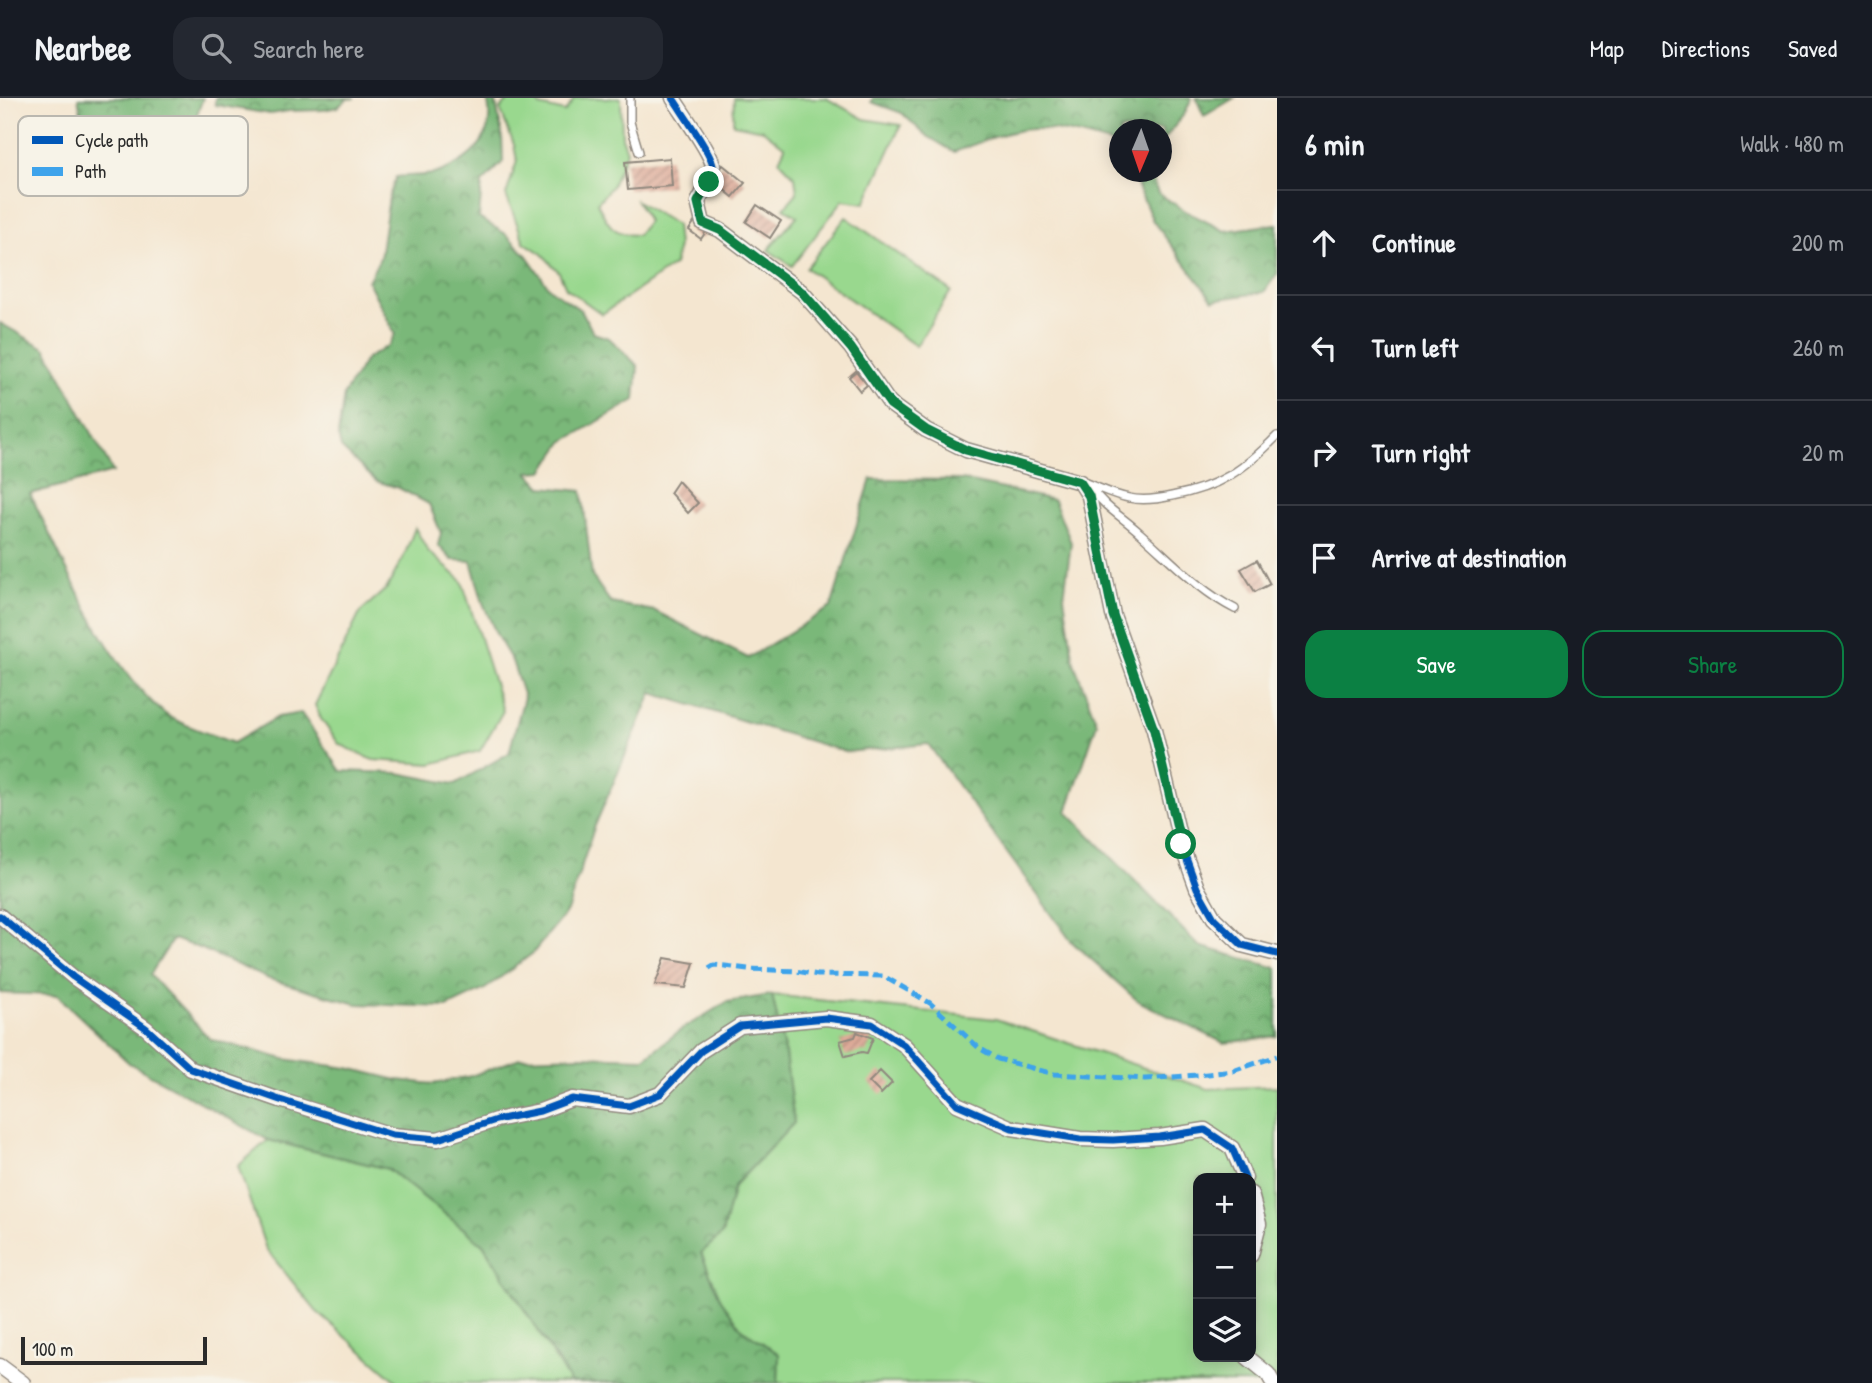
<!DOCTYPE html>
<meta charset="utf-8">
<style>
body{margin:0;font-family:"Patrick Hand",sans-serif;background:#242831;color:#f1f3f6}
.controls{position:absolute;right:21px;bottom:21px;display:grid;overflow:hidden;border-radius:14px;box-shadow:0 4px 18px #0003}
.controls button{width:63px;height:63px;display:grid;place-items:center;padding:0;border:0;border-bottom:2px solid #363941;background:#171b24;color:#f1f3f6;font:35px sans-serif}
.compass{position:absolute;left:1109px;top:21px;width:63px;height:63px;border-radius:50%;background:#171b24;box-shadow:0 4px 18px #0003;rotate:182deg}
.scale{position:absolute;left:21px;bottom:18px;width:186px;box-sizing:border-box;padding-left:7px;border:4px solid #2b2b2b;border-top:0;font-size:19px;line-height:24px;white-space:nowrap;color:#2b2b2b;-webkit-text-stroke:5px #f7f3e8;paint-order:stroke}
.stop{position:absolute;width:21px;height:21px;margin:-16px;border:5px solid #0b8043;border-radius:50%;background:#fff}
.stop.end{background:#0b8043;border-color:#fff;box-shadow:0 2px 7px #0008}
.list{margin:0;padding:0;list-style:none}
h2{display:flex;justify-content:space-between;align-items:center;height:91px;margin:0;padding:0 28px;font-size:30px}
h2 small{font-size:23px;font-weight:400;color:#9ea1a6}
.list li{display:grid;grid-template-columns:46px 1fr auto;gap:21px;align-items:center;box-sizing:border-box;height:105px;padding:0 28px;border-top:2px solid #363941}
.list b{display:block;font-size:26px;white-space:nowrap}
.list em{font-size:23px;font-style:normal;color:#9ea1a6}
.actions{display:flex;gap:14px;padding:21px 28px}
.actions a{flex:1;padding:16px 0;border:2px solid #0b8043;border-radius:21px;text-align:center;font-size:24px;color:#0b8043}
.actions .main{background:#0b8043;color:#fff}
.icon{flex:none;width:38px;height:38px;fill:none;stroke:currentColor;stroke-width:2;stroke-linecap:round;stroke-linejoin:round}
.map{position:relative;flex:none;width:1277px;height:1285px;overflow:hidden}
header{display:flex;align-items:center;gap:42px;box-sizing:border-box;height:98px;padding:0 35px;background:#171b24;border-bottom:2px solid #363941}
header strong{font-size:33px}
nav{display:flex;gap:38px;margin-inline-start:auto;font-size:24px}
.search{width:490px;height:63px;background:#242831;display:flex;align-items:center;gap:18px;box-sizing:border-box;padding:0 24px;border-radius:21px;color:#9ea1a6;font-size:26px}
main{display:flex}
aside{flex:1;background:#171b24}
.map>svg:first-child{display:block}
.grass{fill:#99d88e;stroke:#62825c;stroke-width:2;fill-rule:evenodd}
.forest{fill:url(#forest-crowns);stroke:#527252;stroke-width:2}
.building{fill:url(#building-hatch)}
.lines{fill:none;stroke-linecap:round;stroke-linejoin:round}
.lane-casing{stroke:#90887e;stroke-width:10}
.street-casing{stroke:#90887e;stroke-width:17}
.lane{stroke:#fff;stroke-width:7}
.street{stroke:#fff;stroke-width:14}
.quiet{stroke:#3ea3eb;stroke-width:5;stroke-dasharray:10 5;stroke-linecap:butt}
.cycleway-casing{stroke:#f7f3e8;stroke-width:11}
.cycleway{stroke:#0057b8;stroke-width:7}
.route{stroke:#0b8043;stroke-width:9}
.key{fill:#f7f3e8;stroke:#bab7af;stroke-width:2}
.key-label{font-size:19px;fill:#2b2b2b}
</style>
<header>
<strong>Nearbee</strong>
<div class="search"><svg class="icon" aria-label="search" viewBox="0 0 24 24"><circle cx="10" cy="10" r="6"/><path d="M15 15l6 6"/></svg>Search here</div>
<nav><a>Map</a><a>Directions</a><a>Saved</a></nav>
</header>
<main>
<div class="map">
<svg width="1277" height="1285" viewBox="0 0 1277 1285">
<defs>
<pattern id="forest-crowns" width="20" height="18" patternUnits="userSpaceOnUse" patternTransform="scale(1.75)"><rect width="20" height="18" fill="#7ab879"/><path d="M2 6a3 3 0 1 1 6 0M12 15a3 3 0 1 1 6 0" fill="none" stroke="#649663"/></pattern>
<pattern id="building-hatch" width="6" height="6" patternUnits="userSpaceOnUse" patternTransform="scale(1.75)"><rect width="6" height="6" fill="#deab99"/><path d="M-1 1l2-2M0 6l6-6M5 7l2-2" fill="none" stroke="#b48b7d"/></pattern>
</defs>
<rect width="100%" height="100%" fill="#f7f3e8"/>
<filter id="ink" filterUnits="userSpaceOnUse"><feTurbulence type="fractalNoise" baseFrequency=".0143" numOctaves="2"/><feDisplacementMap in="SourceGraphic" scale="14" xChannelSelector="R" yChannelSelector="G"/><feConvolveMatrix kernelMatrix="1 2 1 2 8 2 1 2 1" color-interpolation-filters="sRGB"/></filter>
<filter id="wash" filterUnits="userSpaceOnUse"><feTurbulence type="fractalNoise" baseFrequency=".00686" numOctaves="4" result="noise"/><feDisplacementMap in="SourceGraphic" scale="28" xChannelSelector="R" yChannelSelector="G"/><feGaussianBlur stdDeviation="1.57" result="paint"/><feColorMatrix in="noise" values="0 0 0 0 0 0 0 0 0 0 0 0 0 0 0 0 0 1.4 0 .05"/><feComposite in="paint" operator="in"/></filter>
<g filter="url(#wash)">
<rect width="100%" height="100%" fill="#f4e6d0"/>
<path class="grass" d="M511,0H534L540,8L565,14L575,0H621L622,39L627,53L612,88L597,105C608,125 611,137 637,137L648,123L637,103L676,127L678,148L674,167L602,216L566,190L559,174L542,156L524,144L506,97L517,63L514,47L500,11Z
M734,0H826L864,21L901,27L865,105L843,102L792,168L768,152L797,118L784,110L797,95L795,79L779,62L785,49L763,32L733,26Z
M846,119L951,193L916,248L806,170Z
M415,430L428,453L462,483L503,613L480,653L431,666L373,662L339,646L321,621L315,607L361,513L387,490L404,458Z
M772,897L996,921L1208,991L1277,988V1285H778L779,1256L742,1231L721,1202L701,1155L722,1136L734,1088L794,1025L785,956ZM1198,1080H1251V1259H1198Z
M268,1042L388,1071L483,1146L568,1281L569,1285H399L316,1213L266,1151L238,1068Z"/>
<path class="forest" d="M78,0H203L196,19C159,39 140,40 100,45L84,29Z
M215,0H355L347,1L338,9L323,12L289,13L270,16L215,7Z
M487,0H495L502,37L503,64L482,85L479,120L506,136L527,158L550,191L582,213L593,235L609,240L638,268L635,302L563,344L543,373L528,374L542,389L582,393L592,478L611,505L655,513L748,560L831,509L871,381L962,382L1054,402L1071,445L1064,499L1074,565L1097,625L1067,714L1199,848L1277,870V938L1224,945L1138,903L1071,843L928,646L846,654L652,595L594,730L567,813L533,855L485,891L447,909L357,906L269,881L202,851L173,841L150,877L210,941L284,961L348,970L398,982L433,986L471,978L520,960L580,958L644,960L682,931L727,904L772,897L785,956L794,1025L734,1088L722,1136L701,1155L721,1202L742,1231L779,1256L778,1285H569L568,1280L483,1146L388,1071L268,1042L129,965L57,897L0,895V225L46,251L113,374L30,396C65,465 104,565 164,615C177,626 216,638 233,645L278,619L301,615L341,673L398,675L455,686L509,655L524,599L512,563L497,538L483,505L471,463L452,462L438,447L441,435L429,406L399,390L376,383L341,350L338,337L344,296L366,261L389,247L395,236L368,183L380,160L389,99L396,79C410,77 428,79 440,74C473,61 497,38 487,0Z
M873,0H1190L1191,2L1185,15L1162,44V32H1120L1119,48C1092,40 1062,30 1033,31C1007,32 978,45 954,54L924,36L902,15L871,4Z
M1196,0H1234L1204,18Z
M1131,74H1149L1158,95L1187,114L1225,133L1277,126V176L1264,194L1213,202L1153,123Z"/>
<g id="blocks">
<path class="building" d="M670,60L672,88L628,92L625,64Z
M723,67L745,85L733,99L711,81Z
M757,107L781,123L770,140L746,124Z
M695,123L707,132L701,141L689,132Z
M856,273L867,287L860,293L849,279Z
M678,383L698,405L688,415L670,395Z
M1257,462L1270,486L1255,494L1241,471Z
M665,860L694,865L686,890L655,887Z
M857,934L873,940L867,955L862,954L845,958L840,943L855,939Z
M880,973L892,985L881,996L869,984Z"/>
</g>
</g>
<g filter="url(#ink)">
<use href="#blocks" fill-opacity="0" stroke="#90887e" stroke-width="2"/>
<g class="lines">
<g class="lane-casing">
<path id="lane" d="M630,0V24L639,54
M1083,384C1098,389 1113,397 1129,400C1142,403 1158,401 1172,398C1219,389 1244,372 1277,338
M1092,391C1104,409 1124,420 1140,435C1170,461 1199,493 1235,511"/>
</g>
<g class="street-casing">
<path id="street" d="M673,0C681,13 712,56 713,68C713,80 703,94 698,104L703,125L720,132L802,194L851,250L890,306L926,332L966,352L1080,384L1089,398L1113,517L1154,632L1181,746L1197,790L1214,820L1242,847L1277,856
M0,818L73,879L146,930L191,971L280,1002L392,1037L438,1041L496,1022L540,1013L572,1001L629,1008L660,996L701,953L740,928L826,920L872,926L904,947L957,1006L1012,1030L1080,1041L1113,1042L1160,1039L1205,1032L1232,1050L1245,1080
M1251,1096L1259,1126L1251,1157
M1247,1259L1268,1276L1273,1285
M0,1268L23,1285"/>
</g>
<use href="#lane" class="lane"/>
<use href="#street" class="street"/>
<path class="quiet" d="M709,870L714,867L725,868L748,871L796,873L818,877L883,878L930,905L979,950L998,961L1054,976L1145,981L1199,977L1233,973L1277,958"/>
<g class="cycleway-casing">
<path id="cycleway" d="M673,0C681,13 712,56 713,68C713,80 703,94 698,104L703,125L720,132L802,194L851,250L890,306L926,332L966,352L1080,384L1089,398L1113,517L1154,632L1181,746L1197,790L1214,820L1242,847L1277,856
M0,818L73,879L146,930L191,971L280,1002L392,1037L438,1041L496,1022L540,1013L572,1001L629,1008L660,996L701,953L740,928L826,920L872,926L904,947L957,1006L1012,1030L1080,1041L1113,1042L1160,1039L1205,1032L1232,1050L1245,1080"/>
</g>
<use href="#cycleway" class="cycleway"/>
</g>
</g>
<g class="lines" filter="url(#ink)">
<path class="route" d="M709,84L698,104L703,125L720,132L802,194L851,250L890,306L926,332L966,352L1080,384L1089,398L1113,517L1154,632L1181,746"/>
</g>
<rect x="18" y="18" width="230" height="80" rx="10" class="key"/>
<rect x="32" y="38" width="31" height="8" fill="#0057b8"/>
<rect x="32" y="69" width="31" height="9" fill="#3ea3eb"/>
<g class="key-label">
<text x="75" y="49">Cycle path</text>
<text x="75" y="80">Path</text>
</g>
</svg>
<div class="controls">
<button>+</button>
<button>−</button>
<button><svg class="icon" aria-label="layers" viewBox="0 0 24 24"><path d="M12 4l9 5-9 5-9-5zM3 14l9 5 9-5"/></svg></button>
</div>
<svg class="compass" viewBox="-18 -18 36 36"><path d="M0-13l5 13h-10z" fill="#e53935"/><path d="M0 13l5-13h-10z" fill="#9ea1a6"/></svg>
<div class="scale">100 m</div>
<div class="stop" style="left:1181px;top:746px"></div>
<div class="stop end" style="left:709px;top:84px"></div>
</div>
<aside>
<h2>6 min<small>Walk · 480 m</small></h2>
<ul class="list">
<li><svg class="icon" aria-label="ahead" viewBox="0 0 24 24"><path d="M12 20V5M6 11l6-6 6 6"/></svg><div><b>Continue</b></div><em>200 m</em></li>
<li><svg class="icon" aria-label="left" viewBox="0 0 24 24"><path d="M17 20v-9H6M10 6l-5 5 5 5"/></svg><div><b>Turn left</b></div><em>260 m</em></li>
<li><svg class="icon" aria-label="right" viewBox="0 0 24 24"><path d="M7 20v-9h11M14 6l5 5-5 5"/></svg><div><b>Turn right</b></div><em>20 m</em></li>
<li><svg class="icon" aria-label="arrive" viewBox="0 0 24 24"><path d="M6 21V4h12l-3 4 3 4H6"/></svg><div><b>Arrive at destination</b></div></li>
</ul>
<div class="actions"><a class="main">Save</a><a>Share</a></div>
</aside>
</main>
